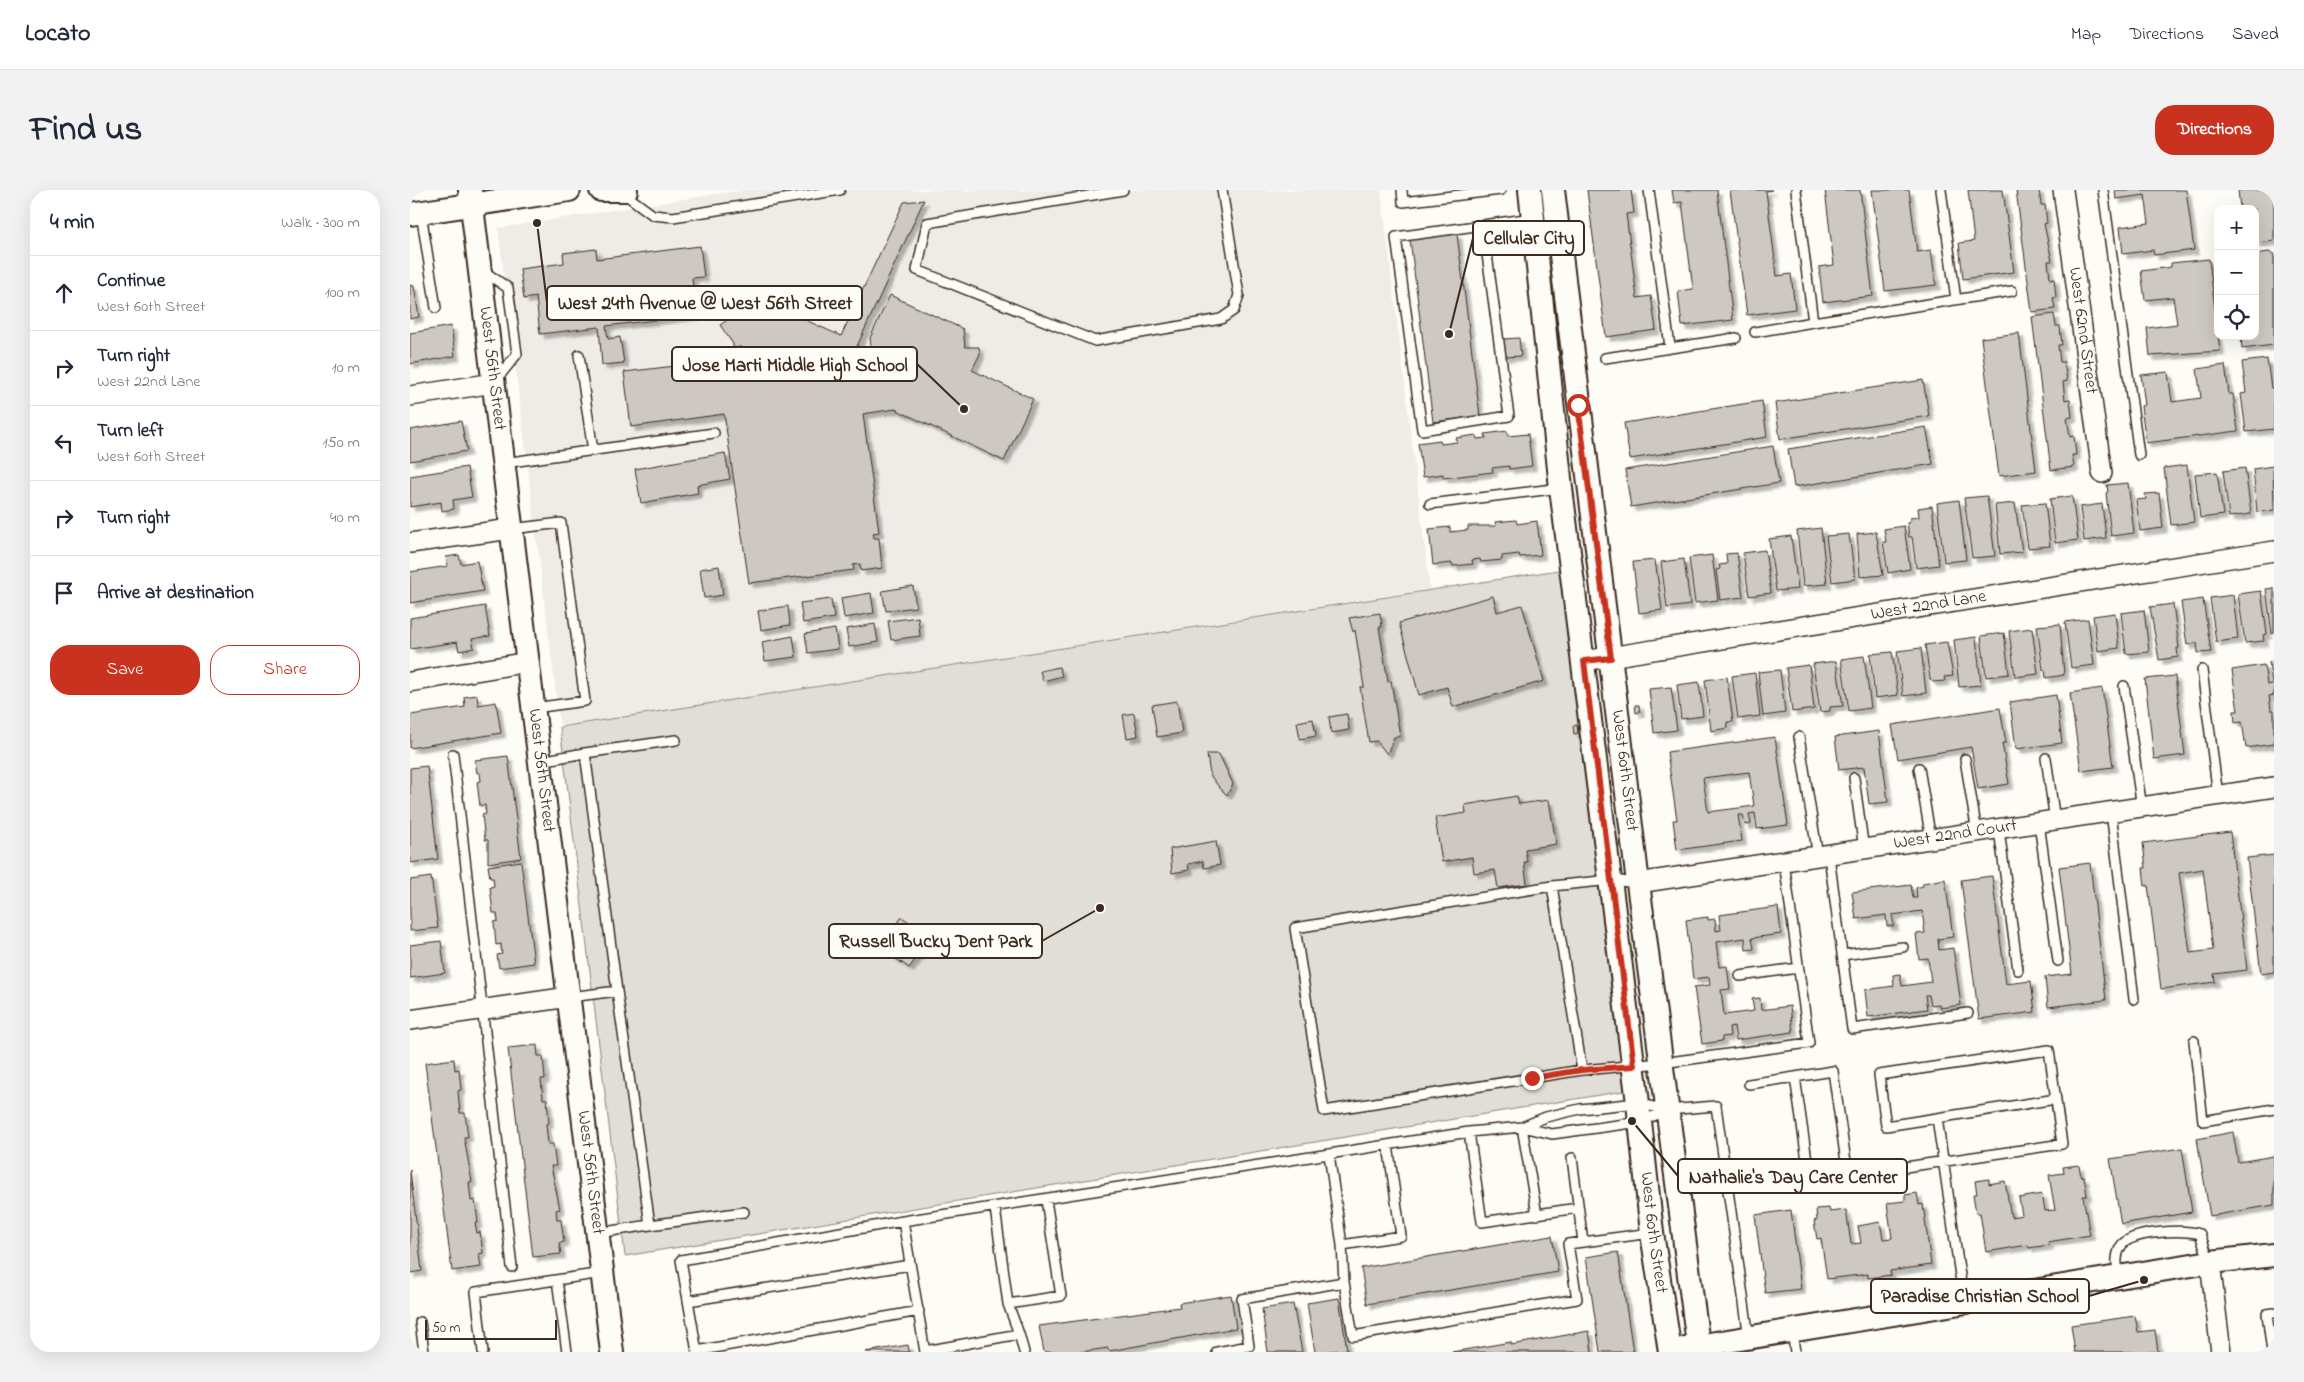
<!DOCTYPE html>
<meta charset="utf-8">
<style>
body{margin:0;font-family:"Indie Flower",sans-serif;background:#f2f2f3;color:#1f2937}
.controls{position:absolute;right:15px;top:15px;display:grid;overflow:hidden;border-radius:10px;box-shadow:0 5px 20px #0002}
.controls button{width:45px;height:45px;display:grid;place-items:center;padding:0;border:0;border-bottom:1px solid #e0e1e3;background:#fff;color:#1f2937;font:25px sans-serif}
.scale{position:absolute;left:15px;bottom:12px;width:132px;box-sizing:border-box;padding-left:5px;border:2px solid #3b2a1e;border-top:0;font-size:14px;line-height:18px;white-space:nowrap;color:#3b2a1e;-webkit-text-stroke:4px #fdfcf7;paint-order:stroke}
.stop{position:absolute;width:15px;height:15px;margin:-11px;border:4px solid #c8321e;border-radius:50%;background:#fff}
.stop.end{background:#c8321e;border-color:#fff;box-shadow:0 1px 5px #0008}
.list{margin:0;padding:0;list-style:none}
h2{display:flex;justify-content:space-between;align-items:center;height:65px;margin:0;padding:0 20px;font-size:21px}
h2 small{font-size:16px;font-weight:400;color:#747a83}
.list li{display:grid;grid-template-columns:32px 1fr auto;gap:15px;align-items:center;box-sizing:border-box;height:75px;padding:0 20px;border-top:1px solid #e0e1e3}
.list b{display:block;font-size:19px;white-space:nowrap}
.list p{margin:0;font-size:16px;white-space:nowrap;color:#747a83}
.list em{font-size:16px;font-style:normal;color:#747a83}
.actions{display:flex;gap:10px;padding:15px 20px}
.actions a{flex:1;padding:11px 0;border:1px solid #c8321e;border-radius:20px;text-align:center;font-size:18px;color:#c8321e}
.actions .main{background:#c8321e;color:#fff}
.icon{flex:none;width:28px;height:28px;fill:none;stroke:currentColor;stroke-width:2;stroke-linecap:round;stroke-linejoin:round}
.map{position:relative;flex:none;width:1864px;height:1162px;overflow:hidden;border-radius:20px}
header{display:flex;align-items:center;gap:30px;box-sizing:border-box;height:70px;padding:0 25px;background:#fff;border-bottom:1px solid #e0e1e3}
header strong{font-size:24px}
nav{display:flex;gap:28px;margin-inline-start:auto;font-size:18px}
.intro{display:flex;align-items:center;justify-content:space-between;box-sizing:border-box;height:120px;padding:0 30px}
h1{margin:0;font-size:35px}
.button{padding:12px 22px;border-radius:20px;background:#c8321e;color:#fff;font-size:18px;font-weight:700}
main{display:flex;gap:30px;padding:0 30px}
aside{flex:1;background:#fff;border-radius:20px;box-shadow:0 5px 20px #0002}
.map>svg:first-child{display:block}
.built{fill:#efece7}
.green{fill:#e1ded7;stroke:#8e847a}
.building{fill:#cdc8c2;stroke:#3b2a1e;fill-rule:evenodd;filter:url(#shadow)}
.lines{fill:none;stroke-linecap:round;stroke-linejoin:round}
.service-casing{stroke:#3b2a1e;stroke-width:12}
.minor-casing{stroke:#3b2a1e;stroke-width:22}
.tertiary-casing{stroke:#3b2a1e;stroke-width:26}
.service{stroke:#fdfcf7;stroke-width:9}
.minor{stroke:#fdfcf7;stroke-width:19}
.tertiary{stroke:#fdfcf7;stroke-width:22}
.route{stroke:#c8321e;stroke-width:6}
.labels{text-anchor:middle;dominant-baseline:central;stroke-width:4.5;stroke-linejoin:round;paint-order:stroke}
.street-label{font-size:18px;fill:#3b2a1e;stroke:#fdfcf7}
.leader{fill:none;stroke:#3b2a1e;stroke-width:2}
.callout-dot{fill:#3b2a1e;stroke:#fdfcf7;stroke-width:2}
.callout{fill:#fdfcf7;stroke:#3b2a1e;stroke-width:2}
.callout-label{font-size:19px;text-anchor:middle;font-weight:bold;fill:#3b2a1e}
</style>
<header>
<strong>Locato</strong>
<nav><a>Map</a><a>Directions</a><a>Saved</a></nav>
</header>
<div class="intro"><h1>Find us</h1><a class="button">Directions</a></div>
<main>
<aside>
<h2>4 min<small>Walk · 300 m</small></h2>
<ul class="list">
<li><svg class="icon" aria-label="ahead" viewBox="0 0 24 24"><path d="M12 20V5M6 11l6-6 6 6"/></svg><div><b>Continue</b><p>West 60th Street</p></div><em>100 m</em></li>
<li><svg class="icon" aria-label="right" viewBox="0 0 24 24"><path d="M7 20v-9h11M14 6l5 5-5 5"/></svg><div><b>Turn right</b><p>West 22nd Lane</p></div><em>10 m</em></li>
<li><svg class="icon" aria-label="left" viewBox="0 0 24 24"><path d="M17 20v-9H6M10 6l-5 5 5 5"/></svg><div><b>Turn left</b><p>West 60th Street</p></div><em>150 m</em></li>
<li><svg class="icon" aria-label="right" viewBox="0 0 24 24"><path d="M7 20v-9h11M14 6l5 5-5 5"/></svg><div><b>Turn right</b></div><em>40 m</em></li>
<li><svg class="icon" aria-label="arrive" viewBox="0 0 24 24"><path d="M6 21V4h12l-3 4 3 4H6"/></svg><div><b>Arrive at destination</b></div></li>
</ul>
<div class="actions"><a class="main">Save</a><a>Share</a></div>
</aside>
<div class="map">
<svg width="1864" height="1162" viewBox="0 0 1864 1162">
<defs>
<filter id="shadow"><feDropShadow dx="4.5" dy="4.5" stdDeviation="1" flood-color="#0004"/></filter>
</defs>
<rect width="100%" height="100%" fill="#fdfcf7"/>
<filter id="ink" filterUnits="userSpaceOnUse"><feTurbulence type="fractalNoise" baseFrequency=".02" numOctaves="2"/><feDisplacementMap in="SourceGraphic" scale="10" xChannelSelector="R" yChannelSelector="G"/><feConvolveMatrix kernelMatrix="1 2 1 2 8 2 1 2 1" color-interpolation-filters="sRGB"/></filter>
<g filter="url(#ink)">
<path class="built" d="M332,0H971L1020,399L150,537L88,38Z"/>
<path class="green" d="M1161,378L1232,898L215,1066L150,537Z"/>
<path class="building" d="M1177,0H1221L1224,23L1216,24L1227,108L1241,106L1246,140L1196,147Z
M1262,0H1307L1323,130L1272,136L1268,101L1283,99L1272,12L1264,13Z
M1320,0H1362L1356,1L1367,86L1381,84L1385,119L1337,125Z
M1415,0H1450L1463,106L1413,112L1409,77L1424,75Z
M1462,0H1499L1507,62L1521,60L1526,95L1475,101Z
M1558,0H1593L1604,82L1553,89L1549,53L1564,51Z
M1606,0H1629L1631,15H1635L1637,33L1634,34L1642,71H1638L1640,89L1644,88L1646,107L1643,108L1645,119L1622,122Z
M1705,0H1776L1784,60L1744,65L1743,60L1713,64L1710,37L1739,33L1735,5L1706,9Z
M1828,0H1864V51L1845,53V19H1830Z
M514,10L438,176L448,181L464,178L460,148L480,105L553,139L555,157H569L570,164L562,180L623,209L594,271L485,219L453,224L469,342L463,343L464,348H469L472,378L451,381L450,374L443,375L444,380L339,393L314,224L221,237L214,182L334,168L331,157L323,158V154L310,135L359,101L371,119L431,146L494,12Z
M1047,44L1070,226L1023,232L1000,49Z
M290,56L294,87L282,88L286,125L196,136L198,149L210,147L214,173L192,175L189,137L130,144L126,107L114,109L110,79L154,73L153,63L186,59L187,69Z
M1859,62L1864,64V155L1832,159L1831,146H1845V64Z
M1799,69L1810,161L1740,166L1737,138L1767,134L1763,107L1735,110L1731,81L1761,77V73Z
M0,95L4,96L9,127L0,129Z
M1644,124L1646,136H1650L1652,155H1648L1650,172H1654L1657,191L1653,192L1655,210L1660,209L1662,227L1657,228L1660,247L1664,246L1666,265H1662L1664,277L1641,280L1622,127Z
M41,136L45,166L0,174V143Z
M1609,143L1626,281L1589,286L1571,148Z
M1109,148L1111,166L1094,167L1093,149Z
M1857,169L1861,198H1864V239L1836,242L1831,204L1836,203L1832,172Z
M1815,175L1819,204H1823L1828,241L1736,253L1731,216L1735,215L1731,185L1758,182L1762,212L1791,208L1787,179Z
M1513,190L1519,226L1370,249L1365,213Z
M1352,211L1357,247L1220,269L1214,233Z
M51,231L57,261L0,271V240Z
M1516,237L1523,274L1384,297L1378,259Z
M1097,241L1098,246L1118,244L1122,276L1099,279V276L1082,278L1083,282L1033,288V284L1013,287L1008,253L1030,250L1031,254L1047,252L1046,248L1066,245L1067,249L1076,248L1075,244Z
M1363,256L1369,293L1221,317L1215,280Z
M315,263L320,289L287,295L288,303L231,313L225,279Z
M1777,275L1784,332L1761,335L1754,278Z
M1863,276L1864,320L1847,322L1843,279Z
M57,277L62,307L43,310L44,319L32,321L31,312L0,317V286Z
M1835,278L1841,324L1819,327L1813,281Z
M1807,282L1813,325L1790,328L1785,284Z
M1718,293L1724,343L1701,346L1696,303L1698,302L1697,295Z
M1749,303L1753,338L1730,341L1726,310L1736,309L1735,304Z
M1577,306L1585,366L1562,368L1554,308Z
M1662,306L1668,350L1645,353L1640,309Z
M1549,310L1556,370L1534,372L1527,313Z
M1605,313L1612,362L1590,364L1585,315Z
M1635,313L1640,356L1618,358L1612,315Z
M1692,314L1696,348L1674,351L1670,317Z
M1522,316L1529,375L1506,378L1502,347H1499L1497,333L1500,332V328L1509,327L1508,318Z
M1106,330L1107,334L1127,331L1131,365L1110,367L1109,364L1092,366V370L1071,372L1070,369L1062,370L1063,374L1043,376L1042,373L1023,375L1019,339L1040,337V342L1058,340V336H1086L1085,332Z
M1494,336L1500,379L1478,383L1473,352H1476L1474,339Z
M1411,338L1417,394L1393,396L1387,341Z
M1466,342L1473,385L1450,387L1447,344Z
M1439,344L1445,389L1422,392L1416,346Z
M1381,346L1388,399L1366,401L1359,349Z
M1355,360L1361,403L1339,406L1333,363Z
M1327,363L1333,407L1310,410L1306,380L1310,379L1309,375L1317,374L1316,364Z
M49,365L51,374L67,371L73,401L0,413V382L38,376L36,367Z
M1302,365L1308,410L1285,413L1279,368Z
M1274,369L1280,415L1257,418L1251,372Z
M1245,370L1252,420L1229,423L1223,372Z
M309,376L313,405L294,408L290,379Z
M503,396L506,417L476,421L472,401Z
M1864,398V443L1862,444L1856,399Z
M1851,401L1857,444L1853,445L1854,451L1835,453L1828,404Z
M461,403L464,423L434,428L431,408Z
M1823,405L1828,449L1806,452L1800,408Z
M1083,406L1087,422L1112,415L1134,491L1043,517L1037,497L1009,505L989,433Z
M421,409L424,428L393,433L390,413Z
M1793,409L1801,462L1788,463L1787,453L1777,455L1771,412Z
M1763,414L1769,458H1767L1768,467L1749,470L1740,417Z
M75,416L80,446L62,449L64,458L49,461L47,452L0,459V428Z
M378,416L380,435L351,440L348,421Z
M1734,420L1739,462L1716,464L1711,423Z
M970,423L972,437H969L978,492L981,491L990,546L984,547L977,564L967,551L959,552L950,497H954L945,440L943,442L939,428Z
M1705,423L1709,458L1688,461L1683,426Z
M508,427L510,446L481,450L478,431Z
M1678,429L1684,475L1661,478L1655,432Z
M465,434L468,452L439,457L436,439Z
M1650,434L1654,485L1636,488L1635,480H1633L1627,436Z
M1622,438L1628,484L1605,487L1599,441Z
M425,439L428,459L398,463L395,444Z
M1594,443L1599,484L1576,487L1571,446Z
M383,446L386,467L355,471L352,452Z
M1566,447L1571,495L1549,497L1544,450Z
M1537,452L1543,486L1534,487L1535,491L1523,492L1520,489L1515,455Z
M1511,458L1516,503L1493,506L1487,461Z
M1482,462L1488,505L1465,508L1460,464Z
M1454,466L1461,518L1439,521L1431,469Z
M1426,471L1433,516L1420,517V521L1410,522L1403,474Z
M1864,471V505L1859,506L1861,520H1864V554L1836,558L1832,532L1825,533L1824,521H1828L1822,480L1854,475L1857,495L1862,494L1859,472Z
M1399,475L1404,519L1382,522L1376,478Z
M649,477L652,486L633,491L630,481Z
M1370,480L1375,523L1353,526L1348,482Z
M1345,483L1350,526L1328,529L1322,486Z
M1765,486L1775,565L1744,569L1735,489Z
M1317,487L1323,532H1317L1318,538L1301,541L1295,490Z
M1289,492L1293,526L1271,529L1267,495Z
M1261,497L1267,540L1244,543L1239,499Z
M1692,498L1703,577L1671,581L1660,503Z
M67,505L68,515L86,512L91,543L0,558V525L55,517L54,507Z
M1646,505L1652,553L1606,559L1600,512Z
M767,511L772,543L747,547L742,515Z
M1225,515H1229L1230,522L1226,523Z
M1590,518L1596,553H1592L1599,594L1568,599L1561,557L1488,569L1482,535Z
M724,523L728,546L717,548L713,525Z
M937,524L939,540L921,543L919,527Z
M903,529L906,546L890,549L887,532Z
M1167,535L1168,543L1164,544L1163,536Z
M1469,541L1478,612L1459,614L1454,577L1429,580L1425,547Z
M1365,547L1378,635L1347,639L1345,623L1339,624L1341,634L1335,635L1333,625H1328L1332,651L1267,660L1263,630H1267L1257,562ZM1339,582L1344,616L1298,622L1293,588Z
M797,564H809L823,594L817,605L809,597L800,585Z
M98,566L111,668L78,673V650H75L72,625L76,624L75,615L70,616L67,592L71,591L70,583H67L65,570Z
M17,576L28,669L0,673V578Z
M1107,606L1109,614L1139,610L1146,654L1115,659L1117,672H1114L1117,694L1088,698L1085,680L1064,683L1062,667L1032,672L1025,628L1056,623L1055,615Z
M1820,642L1837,780L1804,784L1805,792L1751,799L1738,695L1735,696L1733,678H1736L1733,653ZM1793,679L1803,760L1780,763L1769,683Z
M806,651L810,675L794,678L793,671L778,674L779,680L762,683L760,659Z
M1864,665V782L1851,784L1837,668Z
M111,671L124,773L89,778L87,765L92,764L91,754L86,755L84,732L88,731L87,723H83L80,697L84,696L83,688H80L78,676Z
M1680,673L1696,810L1638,817L1635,787L1662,784L1649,677Z
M1582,686L1596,794L1621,791L1625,822L1569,829L1551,690Z
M21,687L28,738L0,741V690Z
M1535,689L1543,747L1528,749L1529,760L1543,758L1551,815L1530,818L1529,814L1521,815L1519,805H1515L1517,819L1458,827L1455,800L1484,796L1483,785L1490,784L1492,796L1521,792L1518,768L1509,769L1506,744L1515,743L1512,721L1482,725L1484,736H1477L1476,725L1446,729L1442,702L1501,695L1503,708H1507L1506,698L1513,696V693Z
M1368,717L1371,744L1342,748L1344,759L1336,760L1335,748L1306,752L1309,777L1317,776L1320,799L1311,800L1314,825L1344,821L1342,809L1350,808L1351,820L1380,816L1383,842L1326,850L1324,836L1319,837L1320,846L1312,847V851L1292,854L1284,797L1300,795L1299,787L1283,789L1276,730L1298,727V730L1305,729L1306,741L1311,740L1309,725Z
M492,727L521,748L499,778L470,757Z
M31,751L35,783L0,788V755Z
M127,855L128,866H133L135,889H131L133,909H137L139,933L136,934L138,954H143L146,976H141L150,1019L146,1020L147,1030H151L154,1052L149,1053L151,1064L123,1067L98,858Z
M44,869L45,880L49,879L51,900L48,901L50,923H55L58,947H54L62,992H59L61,1011L65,1010L68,1033H65L67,1043L70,1042L73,1063L69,1064L71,1077L42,1081L15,873Z
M1823,942L1828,972L1864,966V1015L1800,1026L1787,949Z
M1772,958L1782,1022L1711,1034L1700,969Z
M1669,975L1671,987L1674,986L1677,1006H1673L1680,1045L1638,1052L1639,1055L1619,1058L1618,1055L1576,1062L1570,1023H1566L1563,1004H1567L1565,991L1579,989V994L1595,991L1601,1027L1612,1025L1609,1008L1632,1004L1635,1021L1645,1020L1639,985L1654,983L1653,977Z
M0,980L12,1081L0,1083Z
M1507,1003L1509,1015L1513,1014L1521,1075L1480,1081L1481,1085L1458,1088V1084L1417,1089L1411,1048L1407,1049L1404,1031L1407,1030L1406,1019L1419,1018L1420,1022L1436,1020L1441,1054L1451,1053L1448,1036L1470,1032L1473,1049L1482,1048L1477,1013L1495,1011V1005Z
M1381,1020L1391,1099L1355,1103L1345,1025Z
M1142,1046L1148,1082L957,1114L951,1078Z
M1208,1062L1223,1162H1190L1176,1067Z
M821,1105L826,1138L699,1161L698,1158L671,1162H634L629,1136L770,1117L769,1113Z
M929,1108L937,1160L905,1162L897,1113Z
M883,1114L892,1162H858L852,1119Z
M1725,1126L1728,1142L1745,1140L1748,1162H1665L1661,1135Z
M1179,1141L1182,1162H1042L1101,1152V1155Z
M498,1155L499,1162H455Z"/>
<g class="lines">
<g class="service-casing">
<path id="service" d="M713,0L517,33L507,80L685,151L811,129L824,120L829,105L812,0
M992,0L993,12L1091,0
M1239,0L1260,157
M1386,0L1403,132L1602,101
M1531,0L1546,110
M1693,0L1729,265
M212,2L243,25L263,27L430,0
M11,23L26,118
M1073,35L986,47L1012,240L1099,226L1073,35L1123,28
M72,80L98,98L107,164L87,189
M1345,142L1403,132
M169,165L183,261
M1195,168L1326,148
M94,273L304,243
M1020,314L1151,298
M101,339L151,333L175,511L124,518
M1792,480L1808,606
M1714,496L1732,618
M1389,547L1408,667
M43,564L102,1077
M1636,568L1645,631
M1555,569L1567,643
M130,571L175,563
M1509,578L1521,650
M1444,588L1454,660
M1701,622L1724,809
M1629,633L1648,771
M1589,640L1608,780
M1419,666L1442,839L1558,823
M1142,696L1172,880L914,921L885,738L1142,696L1201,690L1228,693
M1432,765L1493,757
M1330,786L1388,778
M207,801L175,563L266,550
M160,807L207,801L240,1035L334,1022
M1784,851L1793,931L1864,919
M1172,880L1252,873L1399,853L1374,672
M1339,894L1385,887
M1527,928L1646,909
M1112,937L1127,1025
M1113,937L1142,944L1230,932L1257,920L1306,916L1339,1148
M1059,942L1072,1032L1168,1018
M919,964L932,1055L991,1046L978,955
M1162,968L1173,1052
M1438,986L1423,881L1385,887L1400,991C1484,979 1568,966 1652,954L1639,860L1469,885L1476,936L1527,928L1554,1113
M585,1018L598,1114L651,1106L636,1010
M493,1031L1059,942L1112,937L1136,927L1170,919L1228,913L1256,920
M188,1043L240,1035
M932,1055L934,1092
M1708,1087C1707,1076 1705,1066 1711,1056C1721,1041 1774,1039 1790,1044L1800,1072
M147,1090L157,1162
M278,1111L500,1075
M598,1114L609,1144
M10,1132L14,1162
M1382,1141L1385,1162
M287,1161L509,1121
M515,1161L609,1144L614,1162
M73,1162L66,1102L192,1083
M287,1162L271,1070L493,1031L515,1162
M807,1162L839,1156L832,1109L934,1092L943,1146L1167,1109L1158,1054L1241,1043
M1862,1162L1857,1124L1864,1123"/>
</g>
<g class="minor-casing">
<g id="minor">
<path id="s1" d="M1653,0L1692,283"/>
<path d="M0,206L84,193"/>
<path d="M0,353L101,339"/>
<path id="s2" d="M1174,471L1864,361"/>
<path d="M0,492L118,472"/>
<path id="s3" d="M1228,693L1864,597"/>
<path d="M0,830L159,807"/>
<path d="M1800,1072L1811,1162"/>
</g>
</g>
<g class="tertiary-casing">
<g id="tertiary">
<path id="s4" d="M60,0L202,1162"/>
<path d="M191,0H216"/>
<path id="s5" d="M1120,0L1151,298L1228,913L1242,1043L1260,1162"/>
<path id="s6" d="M1143,0L1228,693L1289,1162"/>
<path d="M0,24L159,0"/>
<path d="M1275,1158L1800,1072L1864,1065"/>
</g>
</g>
<use href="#service" class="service"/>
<use href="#minor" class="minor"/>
<use href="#tertiary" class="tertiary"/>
</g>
</g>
<g class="lines" filter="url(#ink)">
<path class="route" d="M1122,888L1172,880L1224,876L1174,471L1201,468L1168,215"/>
</g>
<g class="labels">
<g class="street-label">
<text stroke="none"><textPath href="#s1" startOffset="142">West 62nd Street</textPath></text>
<text stroke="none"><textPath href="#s4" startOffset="180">West 56th Street</textPath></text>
<text stroke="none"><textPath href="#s2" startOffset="349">West 22nd Lane</textPath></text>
<text stroke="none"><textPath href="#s4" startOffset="585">West 56th Street</textPath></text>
<text stroke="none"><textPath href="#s6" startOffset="585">West 60th Street</textPath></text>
<text stroke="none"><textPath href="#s3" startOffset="321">West 22nd Court</textPath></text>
<text stroke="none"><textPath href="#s4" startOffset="990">West 56th Street</textPath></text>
<text stroke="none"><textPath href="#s5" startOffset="1050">West 60th Street</textPath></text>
</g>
</g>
<path class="leader" d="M1039 144L1063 48M127 33L137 113M554 219L507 174M690 718L632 751M1222 931L1268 986M1734 1090L1679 1106"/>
<g class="callout-dot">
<circle cx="1039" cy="144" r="5"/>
<circle cx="127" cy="33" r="5"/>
<circle cx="554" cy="219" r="5"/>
<circle cx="690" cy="718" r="5"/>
<circle cx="1222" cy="931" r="5"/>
<circle cx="1734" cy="1090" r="5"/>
</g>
<g class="callout">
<rect x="1063" y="31" width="111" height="34" rx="5"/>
<rect x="137" y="96" width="315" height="34" rx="5"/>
<rect x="262" y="157" width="245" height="34" rx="5"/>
<rect x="419" y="734" width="213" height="34" rx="5"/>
<rect x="1268" y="969" width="229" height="34" rx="5"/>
<rect x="1461" y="1089" width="218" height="34" rx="5"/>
</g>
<g class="callout-label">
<text x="1119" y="54">Cellular City</text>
<text x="295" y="119">West 24th Avenue @ West 56th Street</text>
<text x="385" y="181">Jose Marti Middle High School</text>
<text x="526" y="757">Russell Bucky Dent Park</text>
<text x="1383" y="993">Nathalie's Day Care Center</text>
<text x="1570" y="1112">Paradise Christian School</text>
</g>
</svg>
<div class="controls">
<button>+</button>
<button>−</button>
<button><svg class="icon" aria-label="locate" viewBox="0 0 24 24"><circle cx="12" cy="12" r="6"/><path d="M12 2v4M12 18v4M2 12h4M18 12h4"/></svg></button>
</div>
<div class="scale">50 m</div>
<div class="stop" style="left:1168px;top:215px"></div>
<div class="stop end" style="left:1122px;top:888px"></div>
</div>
</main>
